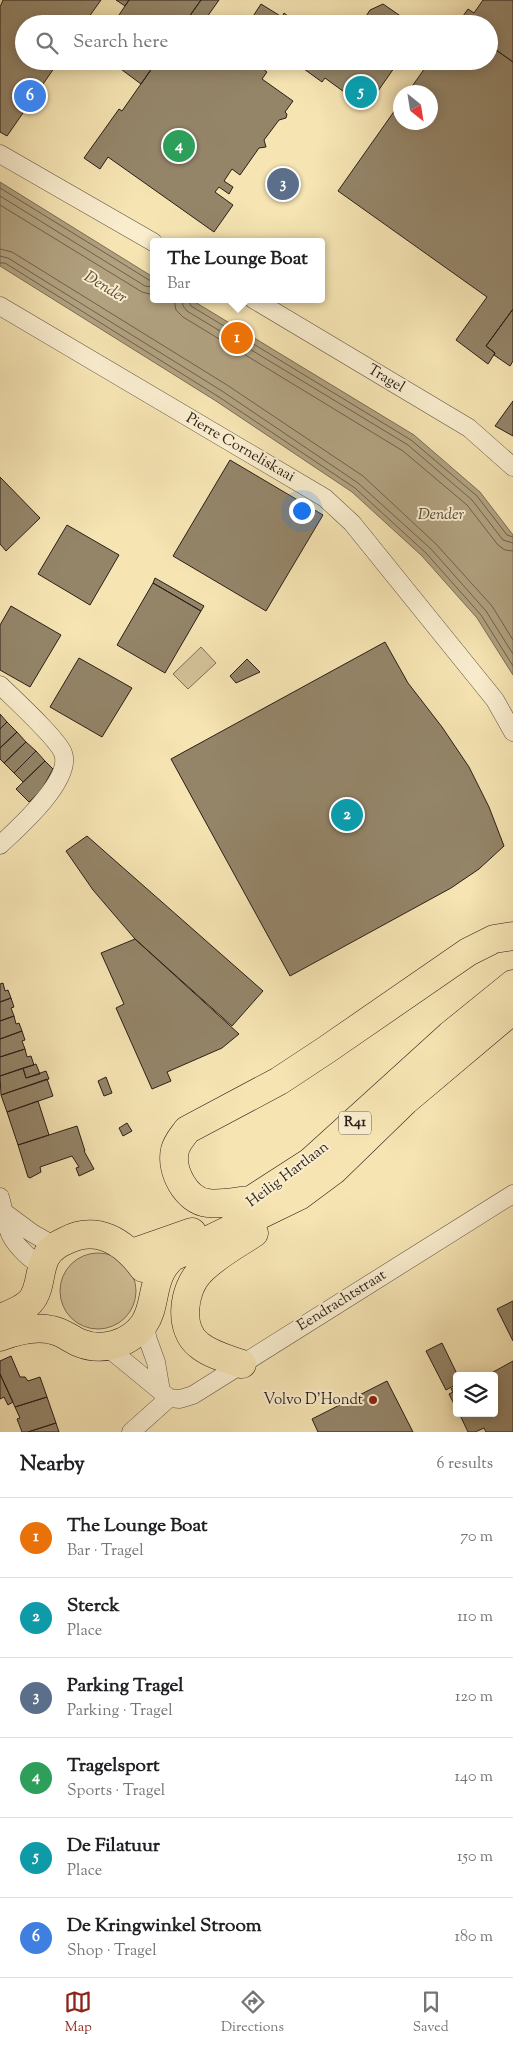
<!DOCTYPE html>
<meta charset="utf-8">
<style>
body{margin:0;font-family:"Sorts Mill Goudy",serif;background:#f2f2f2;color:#202124}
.controls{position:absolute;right:15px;bottom:15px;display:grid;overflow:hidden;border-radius:5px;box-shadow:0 2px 12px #0003}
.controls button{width:45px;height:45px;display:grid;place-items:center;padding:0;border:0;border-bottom:1px solid #e0e0e0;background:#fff;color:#202124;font:25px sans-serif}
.compass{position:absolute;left:393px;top:85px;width:45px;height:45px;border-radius:50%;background:#fff;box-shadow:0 2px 12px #0003;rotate:150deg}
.you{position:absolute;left:301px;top:510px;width:18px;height:18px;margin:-12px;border:4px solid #fff;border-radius:50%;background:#1a73e8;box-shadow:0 0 0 8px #1a73e833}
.badge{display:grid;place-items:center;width:32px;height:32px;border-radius:50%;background:#8f2418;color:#fff;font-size:16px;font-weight:700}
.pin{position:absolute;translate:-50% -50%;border:2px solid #fff;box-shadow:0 1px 5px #0006}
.popup{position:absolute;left:150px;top:238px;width:175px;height:65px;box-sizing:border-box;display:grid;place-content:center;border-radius:5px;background:#fff;filter:drop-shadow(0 1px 4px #0005);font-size:16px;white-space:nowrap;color:#757577}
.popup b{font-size:19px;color:#202124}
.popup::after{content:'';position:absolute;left:50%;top:100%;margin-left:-10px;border:10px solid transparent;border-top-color:#fff}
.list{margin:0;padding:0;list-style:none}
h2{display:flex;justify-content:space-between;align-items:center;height:65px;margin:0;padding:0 20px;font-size:21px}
h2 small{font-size:16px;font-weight:400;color:#757577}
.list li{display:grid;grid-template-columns:32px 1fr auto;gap:15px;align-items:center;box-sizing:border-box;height:80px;padding:0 20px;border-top:1px solid #e0e0e0}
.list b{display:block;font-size:19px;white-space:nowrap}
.list p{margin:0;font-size:16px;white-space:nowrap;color:#757577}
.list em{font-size:16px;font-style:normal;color:#757577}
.icon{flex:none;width:28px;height:28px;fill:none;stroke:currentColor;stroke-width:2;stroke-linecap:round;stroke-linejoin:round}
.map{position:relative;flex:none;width:513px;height:1432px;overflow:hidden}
.search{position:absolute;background:#fff;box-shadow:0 2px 12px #0003;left:15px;right:15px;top:15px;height:55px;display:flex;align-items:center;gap:12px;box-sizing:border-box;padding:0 18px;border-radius:28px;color:#757577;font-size:19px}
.sheet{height:545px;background:#fff}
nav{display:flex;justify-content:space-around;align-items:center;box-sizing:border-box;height:70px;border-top:1px solid #e0e0e0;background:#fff;font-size:14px;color:#757577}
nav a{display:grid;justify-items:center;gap:2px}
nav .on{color:#8f2418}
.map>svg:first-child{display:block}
.green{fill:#d3c299;stroke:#7e7059}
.water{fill:#b1a17f;stroke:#7b6d56}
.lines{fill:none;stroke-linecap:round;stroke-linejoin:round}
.shore{stroke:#6e604c;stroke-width:1}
.building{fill:#948569;stroke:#2a1e19}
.street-casing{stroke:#5d5040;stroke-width:19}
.primary-casing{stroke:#2a1e19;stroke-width:29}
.street{stroke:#f9edce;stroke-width:18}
.primary{stroke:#f6e4b3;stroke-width:28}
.poi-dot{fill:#8f2418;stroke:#f9edce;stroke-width:2}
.labels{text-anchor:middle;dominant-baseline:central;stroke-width:4;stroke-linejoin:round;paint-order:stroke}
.shield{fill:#f9edce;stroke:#685c4f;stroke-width:1}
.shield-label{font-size:14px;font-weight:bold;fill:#2a1e19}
.street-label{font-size:15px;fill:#2a1e19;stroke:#f9edce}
.poi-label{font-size:15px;fill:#2a1e19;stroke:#f9edce;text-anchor:end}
.water-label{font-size:16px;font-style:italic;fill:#594c3d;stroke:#f9edce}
</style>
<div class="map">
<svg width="513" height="1432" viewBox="0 0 513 1432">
<rect width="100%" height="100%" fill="#f6e4b3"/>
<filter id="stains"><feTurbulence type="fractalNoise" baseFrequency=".004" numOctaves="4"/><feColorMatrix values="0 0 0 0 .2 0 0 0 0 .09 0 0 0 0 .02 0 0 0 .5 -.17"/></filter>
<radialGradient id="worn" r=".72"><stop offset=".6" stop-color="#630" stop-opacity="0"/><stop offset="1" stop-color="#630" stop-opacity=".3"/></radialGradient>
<path class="green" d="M201,647L216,663L188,689L173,674Z
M60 1291a38 38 0 1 1 76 0a38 38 0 1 1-76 0Z"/>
<path class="water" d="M0,182L153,277V299H190L414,435L480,492L513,535V675L477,618L422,556L352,492L216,401L0,266Z"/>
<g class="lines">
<path class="shore" d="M0,188L149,280L153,281
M0,196L145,286L153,287
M0,205L142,292L153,295
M0,249L12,252L227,385L363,476L436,544L492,606L513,640
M0,256L8,258L222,391L358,483L431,549L486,611L513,654
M0,263H5L219,397L355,488L426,553L481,615L513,666
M174,299L176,310L183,317L403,451L467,505L498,545L505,550L513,551
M182,299L183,306L187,311L408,445L472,500L503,540L513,543
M188,299L191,306L411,440L477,496L507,535L513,537"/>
</g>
<path class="building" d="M3,0H101L86,21L77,15L71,24H24V61H59L7,136L0,132V7Z
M116,0H129L125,6Z
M129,0H201L184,24H113Z
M201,0H219L202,24H184Z
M483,0H513V62L489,45V24L458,23L468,9L474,13Z
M261,4L282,17L284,13L298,24H248Z
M383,4L386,6L412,24H361L370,10Z
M489,45L513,62V309L486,346L495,353L488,364L456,340L487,297L338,191L400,103V122H430V92H408L430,61H489Z
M110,61H157L141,84Z
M157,61H253L267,72L262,79L293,101L285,112L287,114L286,118L279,120L264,140L266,147L259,148L240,175L232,169L224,181L233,187L229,194L219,187L215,192L233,205L214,232L108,157L100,169L84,158L119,109L122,111Z
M293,61H399L366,108L325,78L322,82Z
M513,309V361L510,366L494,355L495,353L486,346Z
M513,401V436L495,426Z
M230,460L323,515L266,611L173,556Z
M0,477L40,518L6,551L0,544Z
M67,525L119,555L90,605L38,574Z
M155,578L204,606L201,611L153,583Z
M153,583L201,611L165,673L117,645Z
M11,606L61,635L30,687L0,670V625Z
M385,642L408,683L442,727L469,767L489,807L504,846L479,869L451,888L290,976L171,759Z
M79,658L132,688L102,737L50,707Z
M247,659L260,672L236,683L230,676Z
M0,714L7,722L0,729Z
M7,722L17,732L0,748V729Z
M17,732L26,742L4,763L0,759V748Z
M26,742L36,751L14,773L4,763Z
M36,751L45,761L23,782L14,773Z
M45,761L53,769L41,791L29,802L16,789Z
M87,836L263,991L232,1026L135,939L93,890L66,851Z
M135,939L239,1034L222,1048L167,1072L171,1081L152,1089L116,1008L124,1004L101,953Z
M3,983L5,991L8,990L11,998L0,1002V984Z
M11,998L14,1007L11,1008L14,1016L0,1021V1002Z
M14,1016L16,1024L19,1023L22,1031L0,1039V1021Z
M22,1031L25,1040L22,1041L25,1049L0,1057V1039Z
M25,1049L27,1057L31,1056L34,1065L0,1076V1057Z
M36,1064L40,1074L26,1078L23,1068Z
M23,1068L26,1078L46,1071L49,1079L1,1095L0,1076Z
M106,1077L112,1093L104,1096L98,1081Z
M47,1079L53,1096L7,1112L1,1095Z
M38,1101L49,1135L18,1145L7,1112Z
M127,1123L132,1131L123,1136L119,1128Z
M77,1126L85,1151H84L94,1169L79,1176L76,1168L79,1167L72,1156L40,1167L41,1172L30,1178L28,1177L18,1145Z
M513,1301V1341L497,1309Z
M442,1343L458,1376H457V1384L446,1390L426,1351Z
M11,1356L20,1377H25L28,1381L40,1377L47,1397L15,1407L0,1374V1361Z
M513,1361V1432H486L484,1428L475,1432H468L459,1413H494V1376H486Z
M0,1374L13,1402L8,1405L4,1397L0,1399Z
M387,1381L413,1432H318L312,1419Z
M457,1386V1410L449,1394L453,1392L451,1389Z
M47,1397L56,1423L28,1432H22L17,1419L20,1418L15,1407Z
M56,1423L59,1432H28Z"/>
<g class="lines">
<g class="street-casing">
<path id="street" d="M0,154L153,242
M253,299L469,428L513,467
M0,306L325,498L352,523L495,700L513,732
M0,685C13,698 58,739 63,753C73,780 18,828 0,845
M0,1197C3,1208 5,1218 8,1228C12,1243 29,1259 42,1266
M5,1213L32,1233L55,1246
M144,1324L148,1340L156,1362L161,1391
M107,1347L169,1398
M169,1398L180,1399L193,1395L513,1194
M131,1432L169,1398"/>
</g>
<g class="primary-casing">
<path id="primary" d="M251,1200C237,1201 222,1205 208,1203C186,1201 170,1170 175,1150C177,1142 183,1136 187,1130L279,1081L326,1050L468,952L494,939L513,936
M240,1210L247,1207L251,1200L310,1162L450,1035L513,984
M132,1253L192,1232
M0,1318C11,1314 22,1310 30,1302C42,1289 38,1269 47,1255C52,1248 58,1244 65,1241C97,1224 124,1242 143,1268
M0,1337C16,1331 35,1326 52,1330C63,1332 70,1339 80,1343C102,1352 130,1344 144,1324C155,1308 152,1287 162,1270C164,1266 168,1262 171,1258L299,1196L334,1170L405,1101L513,1010
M242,1364C228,1359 211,1355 199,1345C178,1329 183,1289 200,1272C215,1256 236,1245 254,1233"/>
</g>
<use href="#street" class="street"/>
<use href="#primary" class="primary"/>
</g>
<circle class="poi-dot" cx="373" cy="1400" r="5"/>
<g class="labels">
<rect class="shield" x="339" y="1111.5" width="32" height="23" rx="4"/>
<g class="shield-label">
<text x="355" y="1123">R41</text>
</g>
<g class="street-label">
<text transform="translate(386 379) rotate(31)">Tragel</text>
<text transform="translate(240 448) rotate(30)">Pierre Corneliskaai</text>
<text transform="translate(288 1175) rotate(-37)">Heilig Hartlaan</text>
<text transform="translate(342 1301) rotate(-32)">Eendrachtstraat</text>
</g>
<g class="poi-label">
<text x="363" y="1400">Volvo D'Hondt</text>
</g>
<g class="water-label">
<text transform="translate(105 288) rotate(31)">Dender</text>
<text x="441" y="515">Dender</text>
</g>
</g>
<rect width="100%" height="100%" filter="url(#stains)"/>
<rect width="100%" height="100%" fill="url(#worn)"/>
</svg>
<div class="controls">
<button><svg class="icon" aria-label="layers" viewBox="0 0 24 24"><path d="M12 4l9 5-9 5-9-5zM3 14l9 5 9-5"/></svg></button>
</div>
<svg class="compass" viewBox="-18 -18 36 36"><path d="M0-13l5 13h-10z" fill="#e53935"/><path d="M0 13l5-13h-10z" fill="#757577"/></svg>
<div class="you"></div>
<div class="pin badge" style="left:237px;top:338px;background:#e8710a">1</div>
<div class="popup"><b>The Lounge Boat</b>Bar</div>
<div class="pin badge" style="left:347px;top:815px;background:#0f9aa8">2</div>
<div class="pin badge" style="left:283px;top:184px;background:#5c6f8a">3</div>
<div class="pin badge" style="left:179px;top:146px;background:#2e9e5b">4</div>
<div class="pin badge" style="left:361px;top:92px;background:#0f9aa8">5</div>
<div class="pin badge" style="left:30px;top:96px;background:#3f7fe0">6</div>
<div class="search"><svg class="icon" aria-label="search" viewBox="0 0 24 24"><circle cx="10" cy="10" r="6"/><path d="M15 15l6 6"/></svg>Search here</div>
</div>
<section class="sheet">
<h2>Nearby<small>6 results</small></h2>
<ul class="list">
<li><span class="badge" style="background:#e8710a">1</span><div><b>The Lounge Boat</b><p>Bar · Tragel</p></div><em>70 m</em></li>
<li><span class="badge" style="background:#0f9aa8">2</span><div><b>Sterck</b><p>Place</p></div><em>110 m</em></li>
<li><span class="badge" style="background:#5c6f8a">3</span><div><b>Parking Tragel</b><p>Parking · Tragel</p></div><em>120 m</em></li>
<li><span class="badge" style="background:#2e9e5b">4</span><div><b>Tragelsport</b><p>Sports · Tragel</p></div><em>140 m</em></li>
<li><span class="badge" style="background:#0f9aa8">5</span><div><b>De Filatuur</b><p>Place</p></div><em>150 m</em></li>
<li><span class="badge" style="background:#3f7fe0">6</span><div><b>De Kringwinkel Stroom</b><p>Shop · Tragel</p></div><em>180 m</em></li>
</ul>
</section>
<nav>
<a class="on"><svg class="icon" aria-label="map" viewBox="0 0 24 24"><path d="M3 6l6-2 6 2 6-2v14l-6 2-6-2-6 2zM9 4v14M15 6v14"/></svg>Map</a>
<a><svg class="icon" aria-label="directions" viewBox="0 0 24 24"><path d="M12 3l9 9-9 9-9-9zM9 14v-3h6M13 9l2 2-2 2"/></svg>Directions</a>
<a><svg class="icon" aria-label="saved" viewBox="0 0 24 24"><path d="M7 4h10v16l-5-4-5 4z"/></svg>Saved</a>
</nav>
